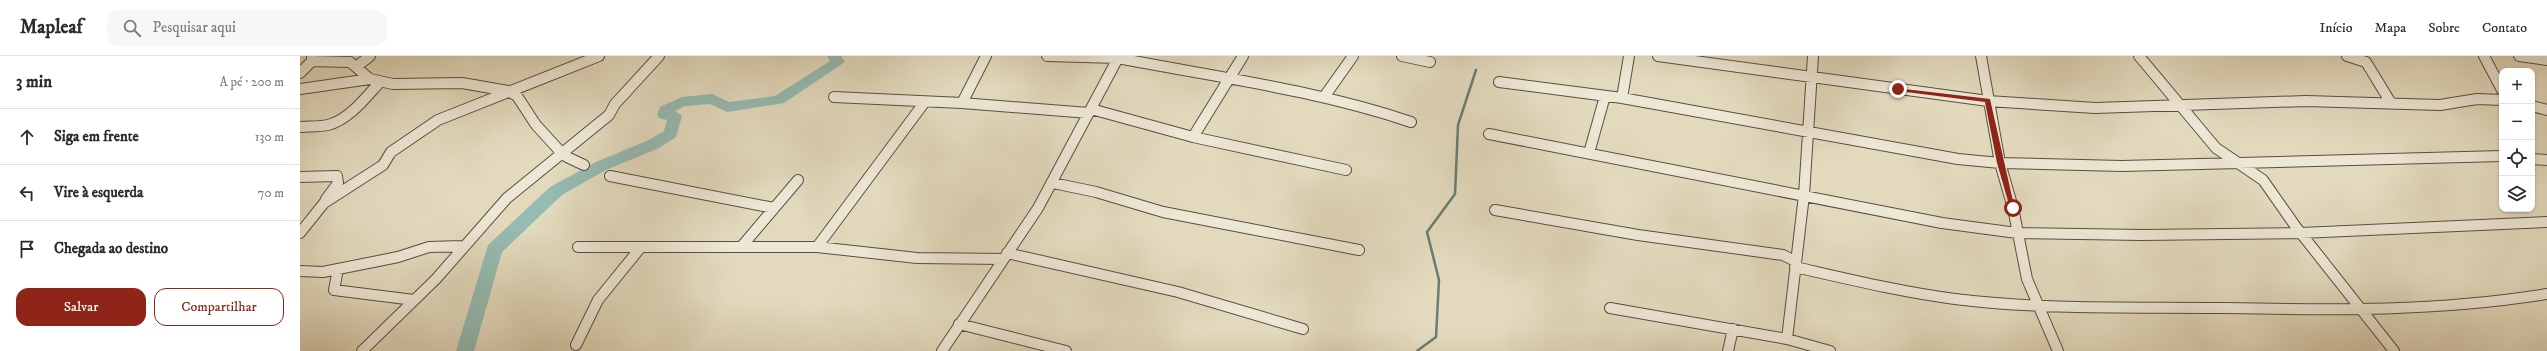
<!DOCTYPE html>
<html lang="pt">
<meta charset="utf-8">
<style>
body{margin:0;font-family:"IM FELL DW Pica",serif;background:#f7f7f7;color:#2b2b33}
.controls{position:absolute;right:12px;top:12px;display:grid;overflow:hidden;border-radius:8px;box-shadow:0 1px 3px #0004}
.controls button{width:36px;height:36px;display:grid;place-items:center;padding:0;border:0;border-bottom:1px solid #e1e1e2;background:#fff;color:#2b2b33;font:20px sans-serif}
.stop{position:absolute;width:12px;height:12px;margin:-9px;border:3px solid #8f2418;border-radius:50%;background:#fff}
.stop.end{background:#8f2418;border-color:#fff;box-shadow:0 1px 4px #0008}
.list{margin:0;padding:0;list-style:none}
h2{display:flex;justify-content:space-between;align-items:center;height:52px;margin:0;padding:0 16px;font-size:17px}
h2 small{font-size:13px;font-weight:400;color:#7c7c81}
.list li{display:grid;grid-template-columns:26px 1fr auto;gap:12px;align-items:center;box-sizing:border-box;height:56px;padding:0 16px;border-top:1px solid #e1e1e2}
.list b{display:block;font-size:15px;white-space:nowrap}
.list em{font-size:13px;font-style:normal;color:#7c7c81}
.actions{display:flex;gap:8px;padding:12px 16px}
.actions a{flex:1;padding:9px 0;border:1px solid #8f2418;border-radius:12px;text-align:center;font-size:14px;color:#8f2418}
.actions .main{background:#8f2418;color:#fff}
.icon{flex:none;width:22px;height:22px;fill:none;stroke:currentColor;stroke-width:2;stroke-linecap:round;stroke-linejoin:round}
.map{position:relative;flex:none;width:2247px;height:295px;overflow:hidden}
header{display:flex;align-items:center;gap:24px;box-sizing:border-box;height:56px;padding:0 20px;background:#fff;border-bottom:1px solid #e1e1e2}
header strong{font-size:19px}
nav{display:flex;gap:22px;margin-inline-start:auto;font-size:14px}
.search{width:280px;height:36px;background:#f7f7f7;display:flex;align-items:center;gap:10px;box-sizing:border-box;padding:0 14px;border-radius:12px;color:#7c7c81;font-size:15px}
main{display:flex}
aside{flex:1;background:#fff}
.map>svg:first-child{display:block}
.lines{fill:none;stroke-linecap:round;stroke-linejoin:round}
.stream{stroke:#6a7d74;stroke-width:2.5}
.river{fill:#95bbb2;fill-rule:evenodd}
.minor-casing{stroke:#584f40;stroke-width:12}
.minor{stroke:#ede7d5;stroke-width:10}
.route{fill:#8f2418}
</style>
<header>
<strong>Mapleaf</strong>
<div class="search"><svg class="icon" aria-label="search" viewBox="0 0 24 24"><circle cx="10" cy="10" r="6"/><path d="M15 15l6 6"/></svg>Pesquisar aqui</div>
<nav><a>Início</a><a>Mapa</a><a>Sobre</a><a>Contato</a></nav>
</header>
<main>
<aside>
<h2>3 min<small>A pé · 200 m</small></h2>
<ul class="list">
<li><svg class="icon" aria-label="ahead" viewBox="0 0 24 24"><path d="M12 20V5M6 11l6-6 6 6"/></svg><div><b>Siga em frente</b></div><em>130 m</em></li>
<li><svg class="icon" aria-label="left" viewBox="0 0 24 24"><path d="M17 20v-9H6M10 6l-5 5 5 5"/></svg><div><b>Vire à esquerda</b></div><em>70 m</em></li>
<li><svg class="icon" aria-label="arrive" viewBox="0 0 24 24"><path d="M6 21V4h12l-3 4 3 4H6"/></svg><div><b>Chegada ao destino</b></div></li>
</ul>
<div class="actions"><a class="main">Salvar</a><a>Compartilhar</a></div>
</aside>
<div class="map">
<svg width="2247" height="295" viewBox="0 0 2247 295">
<rect width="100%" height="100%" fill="#e3dabe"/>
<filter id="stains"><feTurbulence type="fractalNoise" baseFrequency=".005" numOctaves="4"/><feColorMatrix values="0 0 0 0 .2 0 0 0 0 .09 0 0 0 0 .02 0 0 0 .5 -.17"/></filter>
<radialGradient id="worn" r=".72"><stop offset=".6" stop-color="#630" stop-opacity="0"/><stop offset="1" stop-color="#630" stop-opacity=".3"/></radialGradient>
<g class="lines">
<path class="stream" d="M1117,295L1136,281L1139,224L1127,176L1155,138L1158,69L1176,14"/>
<path class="river" d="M527,0H541L545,6L484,47L427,56L410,48L385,50L375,55L382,60L376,81L359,92L306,114L262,139L202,196L174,295H156L188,189L250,131L296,106L349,84L364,75L367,64L359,62L357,59L360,51L382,41L412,38L429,46L475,40L530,5Z"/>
<g class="minor-casing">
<path id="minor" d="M747,0L818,2
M1102,0L1130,6
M1358,0L1688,45L1795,52L2006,45L2140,49L2177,43L2202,44
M1681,0L1700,107L1713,152L1727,223L1758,295
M1839,0L1916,92L1963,124L1996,171L2094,295
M2047,0L2066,6L2091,47
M2184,0L2202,34
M2219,0L2247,4
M12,5L50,6L70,23
M56,11L70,0
M0,17L12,5V0
M1199,26L1322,42L1658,103L1700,107L1822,110L2202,100
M0,33L70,23L93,28L162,27L208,35L217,40L236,69L258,93L267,101L284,109
M534,41L662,47L789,57
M1024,41L1053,0
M1322,42L1329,0
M662,47L686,0
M2232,50L2247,54
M791,53L893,81L943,0
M0,71C9,70 19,71 28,69C49,64 66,41 80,26
M1189,78L1642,167L1717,177L1842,179L2001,177L2247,166
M893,81L1046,114
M1289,97L1305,40
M2232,103L2247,104
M310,120L474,152
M0,121L37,120L38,127L26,143
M753,127L796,136L863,156L1059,194
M1195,154L1338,179L1483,199L1495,205
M0,177L24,147L83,109L91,96L138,64L299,0
M442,190L498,124
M278,191H517L617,202L703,203
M517,191L624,47
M707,197L878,236L1003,273
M1495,211C1548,223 1601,236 1655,243C1743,254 1833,251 1921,252C2033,254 2136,256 2247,238
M38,213L34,234L114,244
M0,215L23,216L98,201L129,191L163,190
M1310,252L1487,283L1530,295
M659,268L766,295
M1487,283L1504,139L1513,0
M276,289L298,244L341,191
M62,295L136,223L207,142L309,59L315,48L359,0
M642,295L738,152L818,2C916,21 1016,34 1111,66
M1428,295L1433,273"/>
</g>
<use href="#minor" class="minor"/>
</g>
<path class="route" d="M1596,32L1690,43L1715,154L1710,152L1697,107L1685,46L1598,35Z"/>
<rect width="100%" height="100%" filter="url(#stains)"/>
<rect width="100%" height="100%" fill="url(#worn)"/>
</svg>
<div class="controls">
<button>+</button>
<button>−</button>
<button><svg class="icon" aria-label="locate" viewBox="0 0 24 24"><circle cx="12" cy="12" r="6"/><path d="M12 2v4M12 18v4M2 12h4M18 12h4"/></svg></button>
<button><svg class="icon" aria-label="layers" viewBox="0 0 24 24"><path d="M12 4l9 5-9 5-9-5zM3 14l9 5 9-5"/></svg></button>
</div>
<div class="stop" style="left:1713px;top:152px"></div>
<div class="stop end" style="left:1598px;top:33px"></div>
</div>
</main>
